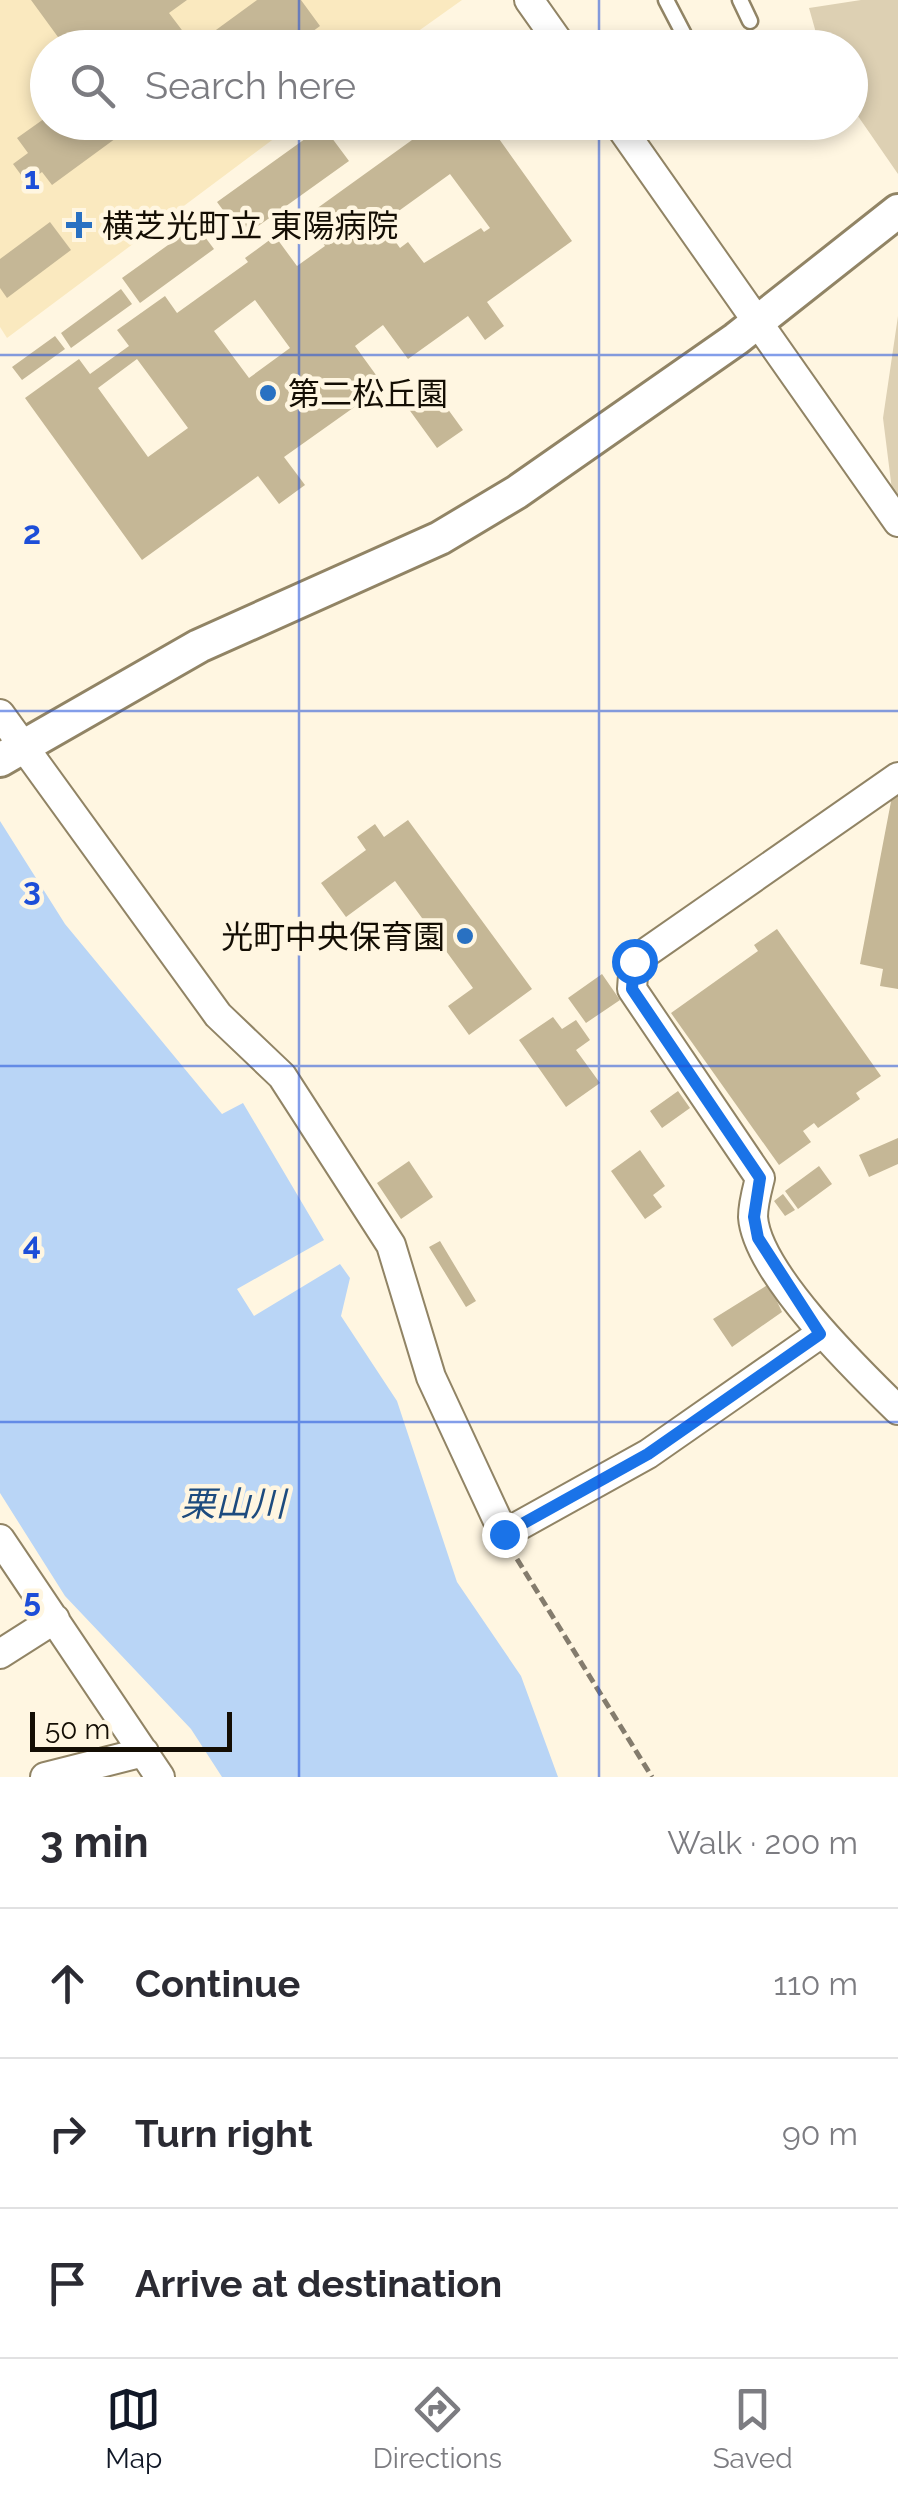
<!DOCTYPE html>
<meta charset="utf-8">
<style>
body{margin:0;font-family:Raleway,"Noto Sans JP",sans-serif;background:#f2f2f3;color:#2b2b33}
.scale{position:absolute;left:30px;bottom:25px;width:202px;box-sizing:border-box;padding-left:10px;border:5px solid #140e04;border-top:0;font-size:28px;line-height:35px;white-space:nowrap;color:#140e04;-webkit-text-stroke:8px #fff6e1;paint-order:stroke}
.stop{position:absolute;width:30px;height:30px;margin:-22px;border:8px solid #1a73e8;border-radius:50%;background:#fff}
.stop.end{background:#1a73e8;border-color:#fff;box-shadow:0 2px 10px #0008}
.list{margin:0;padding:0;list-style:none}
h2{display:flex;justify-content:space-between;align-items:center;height:130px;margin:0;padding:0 40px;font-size:42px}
h2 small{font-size:32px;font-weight:400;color:#7c7c81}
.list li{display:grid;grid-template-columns:65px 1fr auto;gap:30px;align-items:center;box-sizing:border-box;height:150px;padding:0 40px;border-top:2px solid #e1e1e2}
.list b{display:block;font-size:38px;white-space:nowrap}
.list em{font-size:32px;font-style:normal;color:#7c7c81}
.icon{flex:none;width:55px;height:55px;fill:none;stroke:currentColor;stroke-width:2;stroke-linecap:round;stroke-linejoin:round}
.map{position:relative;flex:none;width:898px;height:1777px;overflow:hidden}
.search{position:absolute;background:#fff;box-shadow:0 5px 15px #0003;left:30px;right:30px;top:30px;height:110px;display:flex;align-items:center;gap:25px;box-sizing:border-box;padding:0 35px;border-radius:55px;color:#7c7c81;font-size:38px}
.sheet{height:580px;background:#fff}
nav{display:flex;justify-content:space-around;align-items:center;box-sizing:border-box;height:140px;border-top:2px solid #e1e1e2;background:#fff;font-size:28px;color:#7c7c81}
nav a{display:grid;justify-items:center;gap:5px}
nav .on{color:#111827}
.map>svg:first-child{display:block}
.built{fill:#fae9bf}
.green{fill:#ddd0b3}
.water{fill:#b9d5f6}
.building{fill:#c5b796;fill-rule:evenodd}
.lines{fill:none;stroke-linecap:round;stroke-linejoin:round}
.service-casing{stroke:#918465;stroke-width:19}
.minor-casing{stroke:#918465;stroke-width:32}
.tertiary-casing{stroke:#918465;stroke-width:38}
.path{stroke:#847c6d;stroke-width:5;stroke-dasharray:10 5;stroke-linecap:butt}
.service{stroke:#fff;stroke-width:14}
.minor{stroke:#fff;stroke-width:28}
.tertiary{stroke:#fff;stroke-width:32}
.route{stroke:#1a73e8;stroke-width:12}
.grid{fill:none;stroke:#1d4ed8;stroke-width:2.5;stroke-opacity:0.55}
.poi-dot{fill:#2971c2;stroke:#fff6e1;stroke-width:4}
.labels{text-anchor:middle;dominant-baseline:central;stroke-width:9;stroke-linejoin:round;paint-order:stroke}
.poi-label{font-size:32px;fill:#140e04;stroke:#fff6e1;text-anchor:start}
.water-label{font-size:35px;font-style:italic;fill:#1d4b7e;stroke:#fff6e1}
.grid-label{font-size:32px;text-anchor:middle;font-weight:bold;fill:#1d4ed8;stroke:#fff6e1;stroke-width:9;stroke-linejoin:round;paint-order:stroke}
</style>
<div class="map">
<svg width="898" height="1777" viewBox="0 0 898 1777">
<rect width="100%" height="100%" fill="#fff6e1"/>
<path class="built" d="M0,0H462L396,47L48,48V122L295,123L7,338L0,327Z"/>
<path class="green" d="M861,0H898V174L851,106L850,48L820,47L809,8Z
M898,316V495L893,498L883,418Z"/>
<path class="water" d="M0,821L65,924L222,1114L243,1103L324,1240L237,1289L254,1316L340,1264L350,1278L341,1316L397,1401L457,1582L521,1676L558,1777H222L191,1729L65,1596L0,1493Z"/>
<path class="building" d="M31,0H187L169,13L194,46L257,0H301L320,26L290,48H66Z
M48,116V122H138L52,185L42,172L27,183L13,164L28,153L17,138Z
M161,122H189L171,136Z
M437,122H487L572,241L487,302L504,326L485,340L468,316L408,359L383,325L355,346L384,386L284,457L305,485L279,504L258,476L142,560L25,398L79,359L90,374L129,346L117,330L165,296L177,313L248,262L245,258L275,236L297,266L325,246L305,217ZM450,174L490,228L484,232L481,228L424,263L408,242L400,248L382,223ZM255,300L290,348L249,378L214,331ZM137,359L188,428L148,457L98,388Z
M323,126L349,161L243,237L217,202Z
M50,222L71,250L7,298L0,288V259Z
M196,225L214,249L140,303L122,278Z
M121,289L132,304L71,348L61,333Z
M55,336L65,349L22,380L12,367Z
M434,390L463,430L437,448L408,408Z
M893,791L898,792V989L880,986L883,969L860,964Z
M408,820L532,989L469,1035L448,1006L473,988L395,881L346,917L321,883L366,850L357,837L375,824L384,837Z
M777,929L881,1076L856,1093L860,1099L818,1128L814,1123L803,1131L811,1142L779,1165L671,1013L758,951L754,945Z
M602,974L620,1000L586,1023L568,998Z
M553,1017L562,1029L576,1020L590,1040L576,1050L600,1083L566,1107L519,1040Z
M678,1091L690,1108L662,1128L650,1111Z
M898,1138V1164L869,1177L859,1155Z
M640,1150L665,1186L653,1195L662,1207L645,1219L611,1171Z
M409,1161L433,1197L401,1219L377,1183Z
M819,1166L832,1184L798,1209L785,1191Z
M783,1194L795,1210L785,1216L774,1201Z
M440,1241L476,1301L466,1307L429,1247Z
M769,1284L782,1312L732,1347L713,1319Z"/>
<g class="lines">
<g class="service-casing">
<path id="service" d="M666,0L691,48
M740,0L750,21"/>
</g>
<g class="minor-casing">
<path id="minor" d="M529,0L563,48
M617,122L898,522
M0,714L218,1015L282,1076L391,1245L431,1377L504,1534L648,1454L820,1334
M898,777L634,961L632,989L760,1178C757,1190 753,1204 753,1217C757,1273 858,1371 898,1410
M0,1539L160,1777
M0,1654L55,1619
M45,1777L144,1752"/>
</g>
<g class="tertiary-casing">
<path id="tertiary" d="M0,760L199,646L440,538L517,492L736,339L898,211"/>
</g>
<path class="path" d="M517,1559L652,1777"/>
<use href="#service" class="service"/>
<use href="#minor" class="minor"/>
<use href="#tertiary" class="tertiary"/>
</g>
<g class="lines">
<path class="route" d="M504,1534L648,1454L820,1334L758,1238L754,1217L760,1178L632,989L634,961"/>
</g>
<path class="grid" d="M299,0V48M599,0V48M299,122V1777M599,122V1777M0,355H898M0,711H898M0,1066H898M0,1422H898"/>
<g class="poi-dot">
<path d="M74 210h10v10h10v10h-10v10h-10v-10h-10v-10h10z"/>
<circle cx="268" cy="393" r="10"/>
<circle cx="465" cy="936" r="10"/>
</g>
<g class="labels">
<g class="poi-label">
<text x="102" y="225">横芝光町立 東陽病院</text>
<text x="288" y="393">第二松丘園</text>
<text x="445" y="936" text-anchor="end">光町中央保育園</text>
</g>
<g class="water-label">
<text x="233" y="1503">栗山川</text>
</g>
</g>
<g class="grid-label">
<text x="32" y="189">1</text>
<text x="32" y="544">2</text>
<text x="32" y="900">3</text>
<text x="32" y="1255">4</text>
<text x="32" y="1611">5</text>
</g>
</svg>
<div class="scale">50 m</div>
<div class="stop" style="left:634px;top:961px"></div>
<div class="stop end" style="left:504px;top:1534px"></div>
<div class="search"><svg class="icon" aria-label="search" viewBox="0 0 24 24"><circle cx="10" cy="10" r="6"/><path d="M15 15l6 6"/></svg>Search here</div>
</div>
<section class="sheet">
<h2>3 min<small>Walk · 200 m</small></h2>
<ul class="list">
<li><svg class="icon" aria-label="ahead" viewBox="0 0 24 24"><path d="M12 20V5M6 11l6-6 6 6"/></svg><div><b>Continue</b></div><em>110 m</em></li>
<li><svg class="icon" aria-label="right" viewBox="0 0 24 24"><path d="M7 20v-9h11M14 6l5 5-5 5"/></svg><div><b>Turn right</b></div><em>90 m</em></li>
<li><svg class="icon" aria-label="arrive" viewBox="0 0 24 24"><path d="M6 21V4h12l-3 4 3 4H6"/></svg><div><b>Arrive at destination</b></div></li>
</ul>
</section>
<nav>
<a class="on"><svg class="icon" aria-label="map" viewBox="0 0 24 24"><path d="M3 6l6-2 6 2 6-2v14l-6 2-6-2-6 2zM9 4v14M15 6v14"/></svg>Map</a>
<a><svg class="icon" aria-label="directions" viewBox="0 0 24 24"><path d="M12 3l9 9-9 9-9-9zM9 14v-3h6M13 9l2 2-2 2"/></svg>Directions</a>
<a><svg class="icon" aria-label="saved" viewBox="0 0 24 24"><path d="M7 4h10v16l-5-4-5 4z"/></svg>Saved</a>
</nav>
